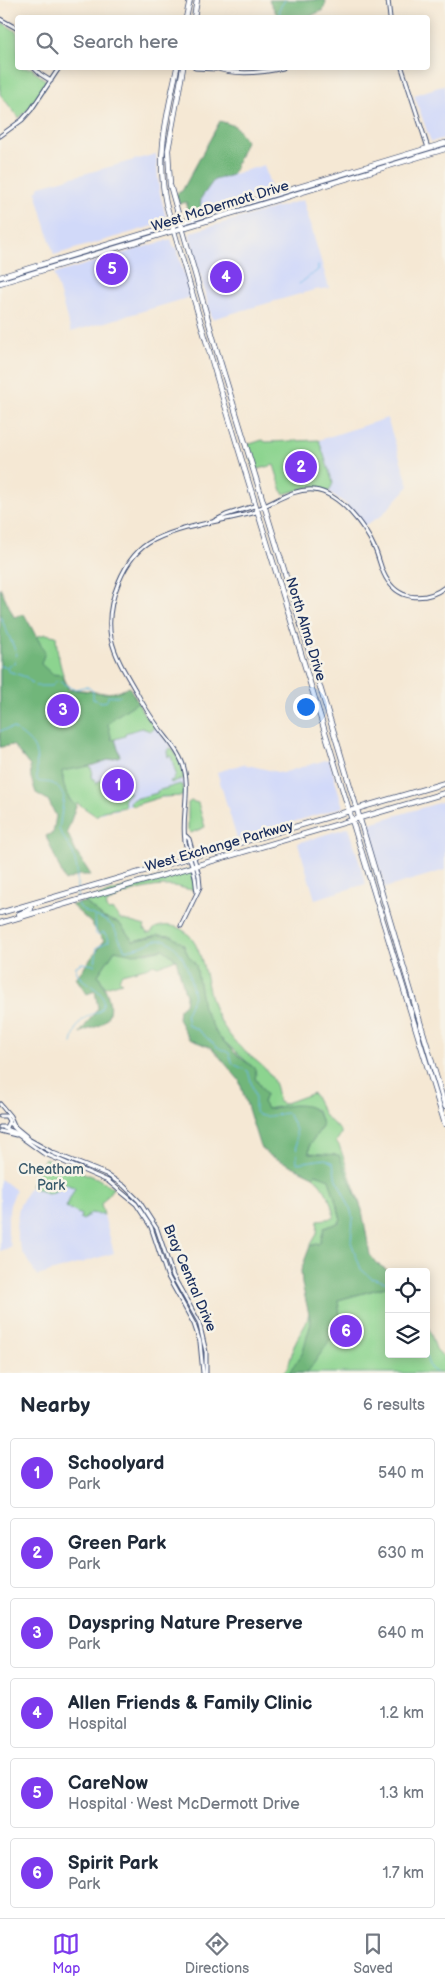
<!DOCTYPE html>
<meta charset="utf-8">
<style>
body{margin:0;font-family:"Balsamiq Sans",sans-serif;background:#f2f2f3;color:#1f2937}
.controls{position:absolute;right:15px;bottom:15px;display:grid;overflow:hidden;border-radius:5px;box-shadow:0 2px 12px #0003}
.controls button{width:45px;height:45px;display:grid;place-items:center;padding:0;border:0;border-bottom:1px solid #e0e1e3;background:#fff;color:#1f2937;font:25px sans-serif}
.you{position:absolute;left:305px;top:706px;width:18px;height:18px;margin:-12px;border:4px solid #fff;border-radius:50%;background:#1a73e8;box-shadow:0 0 0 8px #1a73e833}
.badge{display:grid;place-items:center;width:32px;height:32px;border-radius:50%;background:#7c3aed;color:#fff;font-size:16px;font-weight:700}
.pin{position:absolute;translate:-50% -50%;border:2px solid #fff;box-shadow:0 1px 5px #0006}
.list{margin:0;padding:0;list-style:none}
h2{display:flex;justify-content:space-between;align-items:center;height:65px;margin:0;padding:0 20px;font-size:21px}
h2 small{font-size:16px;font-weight:400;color:#747a83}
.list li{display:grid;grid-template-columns:32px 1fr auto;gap:15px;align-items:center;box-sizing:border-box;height:70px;margin:0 10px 10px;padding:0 10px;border:1px solid #e0e1e3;border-radius:5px}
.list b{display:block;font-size:19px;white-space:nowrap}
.list p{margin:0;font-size:16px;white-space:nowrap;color:#747a83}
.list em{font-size:16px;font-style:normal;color:#747a83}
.icon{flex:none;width:28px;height:28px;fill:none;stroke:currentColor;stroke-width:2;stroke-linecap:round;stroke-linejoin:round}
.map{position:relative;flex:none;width:445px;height:1373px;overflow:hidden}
.search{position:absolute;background:#fff;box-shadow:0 2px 12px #0003;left:15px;right:15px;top:15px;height:55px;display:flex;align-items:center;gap:12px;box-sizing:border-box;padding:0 18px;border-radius:5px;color:#747a83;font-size:19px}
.sheet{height:545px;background:#fff}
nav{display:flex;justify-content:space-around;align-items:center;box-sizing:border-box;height:70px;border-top:1px solid #e0e1e3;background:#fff;font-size:14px;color:#747a83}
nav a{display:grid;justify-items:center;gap:2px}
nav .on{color:#7c3aed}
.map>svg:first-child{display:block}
.built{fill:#d1d9f9}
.green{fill:#8cd48f;stroke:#548276}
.forest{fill:#71b67a;stroke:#46726c}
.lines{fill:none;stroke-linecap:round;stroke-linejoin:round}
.stream{stroke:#6fbce9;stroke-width:1}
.minor-casing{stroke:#3c4b70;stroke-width:5}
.major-casing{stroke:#3c4b70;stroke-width:6}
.minor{stroke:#fff;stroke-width:3}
.major{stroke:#fff;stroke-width:4.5}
.labels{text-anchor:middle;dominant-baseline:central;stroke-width:5;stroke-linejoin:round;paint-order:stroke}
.street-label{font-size:14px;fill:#1b2f5e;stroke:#f7f3e8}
.park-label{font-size:14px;fill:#37586a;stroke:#f7f3e8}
</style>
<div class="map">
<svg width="445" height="1373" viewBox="0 0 445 1373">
<rect width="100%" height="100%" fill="#f7f3e8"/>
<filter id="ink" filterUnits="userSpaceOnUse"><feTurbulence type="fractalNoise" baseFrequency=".02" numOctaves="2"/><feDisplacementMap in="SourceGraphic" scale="10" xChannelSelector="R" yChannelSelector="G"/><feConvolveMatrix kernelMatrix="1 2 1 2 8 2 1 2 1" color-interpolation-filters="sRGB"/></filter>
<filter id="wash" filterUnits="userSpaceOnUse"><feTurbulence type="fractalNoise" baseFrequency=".0096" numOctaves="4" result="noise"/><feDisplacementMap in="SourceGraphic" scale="20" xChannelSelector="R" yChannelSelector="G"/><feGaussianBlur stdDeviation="1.12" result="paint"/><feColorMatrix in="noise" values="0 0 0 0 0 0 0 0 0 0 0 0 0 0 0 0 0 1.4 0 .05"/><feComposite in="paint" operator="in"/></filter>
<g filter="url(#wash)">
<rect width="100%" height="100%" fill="#f5e8d4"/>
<path class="built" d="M445,85V138L431,142L414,95Z
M156,154L159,189L167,222L54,255L36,192L40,186Z
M264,165L272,192L200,213L201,198L214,180Z
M303,200L329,288L314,290L212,319L190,236L191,232Z
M171,239L174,247H176L191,297L71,332L54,274Z
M387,418L409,486L381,516L363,526L346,504L329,492L333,483L319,440Z
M155,727L173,749L182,773L184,796L157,798L116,810L106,811L96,816L72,771L90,767L120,756L115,739L125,735V733L142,728L150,731Z
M329,759L343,807L237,839L217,772L243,764L282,773Z
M445,801V870L385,888L367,824Z
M349,827L366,884L315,899L298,843Z
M45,1158L113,1188L101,1204L114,1253L37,1276L23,1253L18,1240L16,1226L19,1207Z
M0,1179L16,1190L10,1205L8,1218V1234L11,1247L0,1251Z"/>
<path class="green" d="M0,21L17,32L18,68H32L35,72L47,81L32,106L19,118L0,94Z
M262,440L266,442L319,440L333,483L329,492L307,488L283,494L274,465L255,470L247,445Z
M46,634L56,636C57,654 61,672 69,690C94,688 104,699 129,687L144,714L155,727L150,731L142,728L125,733V736L115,739L120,756L90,766L93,774L91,775L92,779H95L97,785V782L116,775V777L122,775L127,791L130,792L124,798L125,807L103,811L96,816L77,803L76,806C68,800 62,786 63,776L30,766L13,745L0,747V646Z
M169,748L173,749L181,765L184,778L171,783L170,781L173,780L176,774L171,756L168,757L167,751Z
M180,784L183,786L184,796L161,797L132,806L130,804L131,800L157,793V791Z
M191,801L198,803L205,827L191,833L188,830V803Z
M190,869L195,882L194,890C187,890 179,886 171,886C151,885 123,892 107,904L106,908L109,911L113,910L120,919L145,926L144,929L147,933H151L155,928C167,923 181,926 190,936C207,956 205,995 219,1019C225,1029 232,1039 240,1047C260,1066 276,1070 278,1101L283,1104L313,1093L325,1116L341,1131V1134L336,1142L339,1145L362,1210L309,1154L310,1144L322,1127L319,1114L315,1109L274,1108L267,1109L263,1102L266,1095L255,1078V1069L218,1036L203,1008L196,966L188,955L183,944L159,935L133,941L119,923L104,918L85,902L84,900Z
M163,949L176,959L158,966L153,964L149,967L122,974L119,979L122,982L105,987L98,975L115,950L147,953Z
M45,1158L97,1178L113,1188L101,1204L104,1215L91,1213L83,1220L80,1218L81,1215L66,1207L75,1188L64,1183L58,1190L48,1194L30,1186Z
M315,1174L329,1178L341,1219L320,1243L310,1246L317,1234L318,1220L334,1218C332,1201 326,1189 313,1176Z
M389,1286V1354H426V1320L436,1349L445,1359V1373H283C290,1365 291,1356 294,1346C299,1331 309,1326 309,1308Z"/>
<path class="forest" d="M269,0H325L326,3L323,10L309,17H278Z
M220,121L235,126L246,141L232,175L214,180L201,198L200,213L186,217L187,202L179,204L176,194L182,191Z
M0,587L14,617L24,614L45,652L41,664L52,674L62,675L69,690C94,689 104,699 129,687L138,702L115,717L108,724L112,740L115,739L120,756L90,766L62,771C63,783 65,798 76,806L67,832L76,852L91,875H79L65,881L46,836L53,833L56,816L48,800L36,793L31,778L30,766L13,745L0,747Z
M85,902L104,918L119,923L133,941L159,935L172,936L183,944L188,955L196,965L203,1008L218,1036L235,1053L255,1069L256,1075L255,1078L266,1095L263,1102L267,1109C287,1106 320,1096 322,1127L310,1144L309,1153L339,1155L362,1210L370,1255L376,1263L390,1272L389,1286L338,1300L340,1317L335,1333L307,1373H289L302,1354L311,1323L302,1284L301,1270L310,1246L320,1243L324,1228L338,1223L341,1219L329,1179L316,1174L313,1176L269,1155L260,1147L239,1080L212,1048L189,1039L178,1019L179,1009L185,1004L186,996L176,959L163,949L134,954L115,950L98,975C107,991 119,1014 98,1026C92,1029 86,1029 80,1033L98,1008L95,991L87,994L76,978L104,941L91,923L71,905Z"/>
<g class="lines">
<path class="stream" d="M281,18L279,9L285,0
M299,284L318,270V266
M0,616L16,652L15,663L7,667L0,666
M7,667L8,671L26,677L35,686H52L57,680L73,689C81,689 86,683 93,691V699L102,702L107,701L108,696H120
M0,731L13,728C40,748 36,748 37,780L40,782C54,782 57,784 64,797L59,830L73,853L77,870V898
M77,902C81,915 100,915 109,923C117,929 119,941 125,950L140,947L156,940H166C187,954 189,974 194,996L186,1013L188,1025L198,1030L217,1047L229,1053L233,1064L248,1071L255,1096V1112C263,1121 277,1113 288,1113L296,1130L297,1163L325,1159L333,1163L335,1175L350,1208L353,1219L351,1242L361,1269L371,1278L389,1283
M72,1043C77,1023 80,1018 100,1011C115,987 74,986 76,966L82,963L95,965L97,947L109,941L108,937L103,932L99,935L96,934L95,917
M425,1354L430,1368L437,1373"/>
</g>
</g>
<g filter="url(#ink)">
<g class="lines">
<g class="minor-casing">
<path id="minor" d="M388,0L390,18
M0,19L18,29
M34,68L40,74L51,81
M195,68L216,69
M215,68C237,76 261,73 283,68
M402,68L428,148
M0,136L22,120L31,110L59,68
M214,521L226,515L254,506L256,508
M197,892C196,887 196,882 195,877C193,865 187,853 185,841C181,815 192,787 182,762C177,749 167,739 159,728C151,717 143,705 137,693C127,676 115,657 111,638C105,605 123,555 154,540C184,525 224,521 256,512L257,509C276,502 293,488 314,490C340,493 365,526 375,549C380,560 381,572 388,581C401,601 427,601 445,587
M181,926L200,887L199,876L189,839L186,836
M0,1104L10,1116L15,1127L26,1136
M0,1116H6L9,1121L6,1127H0
M9,1123L23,1136L53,1153L106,1174L124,1186L139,1201L157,1229L173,1276L199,1322L206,1352V1373
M4,1128L14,1132L43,1153L108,1181L136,1204L151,1227L167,1275L194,1324L200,1342L203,1373
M0,1131L16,1135"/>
</g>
<g class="major-casing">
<path id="major" d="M186,18L190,0
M194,18L197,0
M177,68C167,116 156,154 166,204L225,405L445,1124
M183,68L168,150L170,185L216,348L339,749L445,1106
M0,277L445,143
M0,283L445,149
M0,913L445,783
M19,914L31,909L30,904
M0,923L445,793"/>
</g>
<use href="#minor" class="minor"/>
<use href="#major" class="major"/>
</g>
</g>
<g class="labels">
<g class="street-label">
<text transform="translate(220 206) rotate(-17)">West McDermott Drive</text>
<text transform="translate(306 629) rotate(73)">North Alma Drive</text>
<text transform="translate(219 846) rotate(-16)">West Exchange Parkway</text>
<text transform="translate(190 1278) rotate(67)">Bray Central Drive</text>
</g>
<g class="park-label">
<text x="51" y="1169">Cheatham<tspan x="51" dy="16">Park</tspan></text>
</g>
</g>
</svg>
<div class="controls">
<button><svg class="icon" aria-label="locate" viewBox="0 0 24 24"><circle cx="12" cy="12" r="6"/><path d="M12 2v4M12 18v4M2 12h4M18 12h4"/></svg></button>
<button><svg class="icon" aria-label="layers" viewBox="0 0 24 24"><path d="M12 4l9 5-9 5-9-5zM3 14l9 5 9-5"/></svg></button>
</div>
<div class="you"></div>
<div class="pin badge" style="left:118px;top:785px">1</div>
<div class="pin badge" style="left:301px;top:467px">2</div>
<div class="pin badge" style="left:63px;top:710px">3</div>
<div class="pin badge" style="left:226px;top:277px">4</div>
<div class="pin badge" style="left:112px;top:269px">5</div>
<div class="pin badge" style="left:346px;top:1331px">6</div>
<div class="search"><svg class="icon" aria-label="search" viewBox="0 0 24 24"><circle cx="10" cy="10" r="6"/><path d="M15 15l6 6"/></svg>Search here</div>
</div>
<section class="sheet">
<h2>Nearby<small>6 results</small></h2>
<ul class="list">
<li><span class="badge">1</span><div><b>Schoolyard</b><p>Park</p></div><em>540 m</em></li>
<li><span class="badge">2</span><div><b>Green Park</b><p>Park</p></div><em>630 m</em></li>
<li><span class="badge">3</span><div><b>Dayspring Nature Preserve</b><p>Park</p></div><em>640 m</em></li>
<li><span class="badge">4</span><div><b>Allen Friends &amp; Family Clinic</b><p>Hospital</p></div><em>1.2 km</em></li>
<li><span class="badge">5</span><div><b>CareNow</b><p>Hospital · West McDermott Drive</p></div><em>1.3 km</em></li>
<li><span class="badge">6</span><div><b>Spirit Park</b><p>Park</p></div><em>1.7 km</em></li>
</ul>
</section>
<nav>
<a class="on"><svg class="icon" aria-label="map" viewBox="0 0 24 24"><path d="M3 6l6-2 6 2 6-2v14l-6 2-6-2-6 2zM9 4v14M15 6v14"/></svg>Map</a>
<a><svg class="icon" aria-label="directions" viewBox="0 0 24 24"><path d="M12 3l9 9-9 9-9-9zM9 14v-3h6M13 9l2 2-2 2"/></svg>Directions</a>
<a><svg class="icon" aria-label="saved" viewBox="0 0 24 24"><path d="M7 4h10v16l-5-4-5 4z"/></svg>Saved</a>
</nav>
